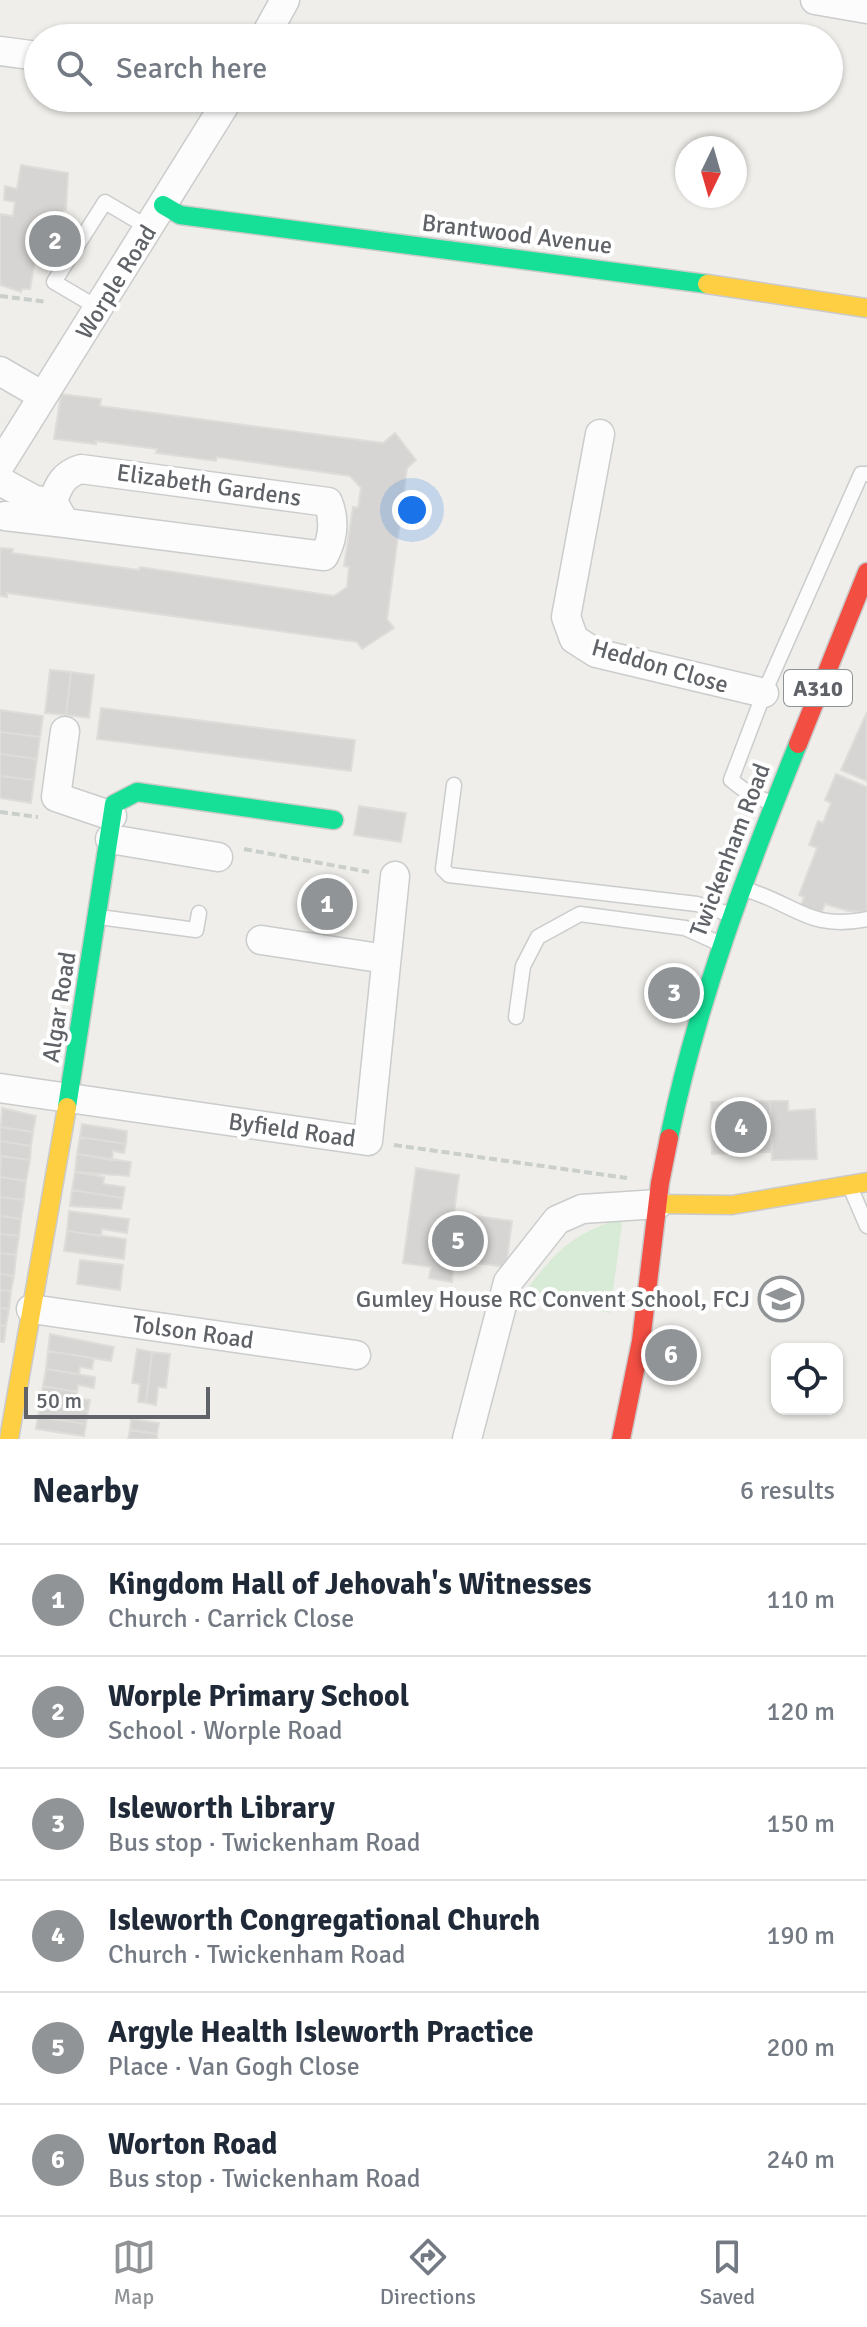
<!DOCTYPE html>
<meta charset="utf-8">
<style>
body{margin:0;font-family:Signika,sans-serif;background:#f2f2f3;color:#1f2937}
.controls{position:absolute;right:24px;bottom:24px;display:grid;overflow:hidden;border-radius:16px;box-shadow:0 2px 6px #0004}
.controls button{width:72px;height:72px;display:grid;place-items:center;padding:0;border:0;border-bottom:2px solid #e0e1e3;background:#fff;color:#1f2937;font:40px sans-serif}
.compass{position:absolute;left:675px;top:136px;width:72px;height:72px;border-radius:50%;background:#fff;box-shadow:0 2px 6px #0004;rotate:185deg}
.scale{position:absolute;left:24px;bottom:20px;width:186px;box-sizing:border-box;padding-left:8px;border:4px solid #5f6368;border-top:0;font-size:22px;line-height:28px;white-space:nowrap;color:#5f6368;-webkit-text-stroke:6px #fff;paint-order:stroke}
.you{position:absolute;left:412px;top:510px;width:28px;height:28px;margin:-20px;border:6px solid #fff;border-radius:50%;background:#1a73e8;box-shadow:0 0 0 12px #1a73e833}
.badge{display:grid;place-items:center;width:52px;height:52px;border-radius:50%;background:#919496;color:#fff;font-size:26px;font-weight:700}
.pin{position:absolute;translate:-50% -50%;border:4px solid #fff;box-shadow:0 2px 8px #0006}
.list{margin:0;padding:0;list-style:none}
h2{display:flex;justify-content:space-between;align-items:center;height:104px;margin:0;padding:0 32px;font-size:34px}
h2 small{font-size:26px;font-weight:400;color:#747a83}
.list li{display:grid;grid-template-columns:52px 1fr auto;gap:24px;align-items:center;box-sizing:border-box;height:112px;padding:0 32px;border-top:2px solid #e0e1e3}
.list b{display:block;font-size:30px;white-space:nowrap}
.list p{margin:0;font-size:26px;white-space:nowrap;color:#747a83}
.list em{font-size:26px;font-style:normal;color:#747a83}
.icon{flex:none;width:44px;height:44px;fill:none;stroke:currentColor;stroke-width:2;stroke-linecap:round;stroke-linejoin:round}
.map{position:relative;flex:none;width:867px;height:1439px;overflow:hidden}
.search{position:absolute;background:#fff;box-shadow:0 2px 6px #0004;left:24px;right:24px;top:24px;height:88px;display:flex;align-items:center;gap:20px;box-sizing:border-box;padding:0 28px;border-radius:44px;color:#747a83;font-size:30px}
.sheet{height:776px;background:#fff}
nav{display:flex;justify-content:space-around;align-items:center;box-sizing:border-box;height:112px;border-top:2px solid #e0e1e3;background:#fff;font-size:22px;color:#747a83}
nav a{display:grid;justify-items:center;gap:4px}
nav .on{color:#919496}
.map>svg:first-child{display:block}
.green{fill:#d8ebd6}
.building{fill:#d6d5d3;stroke:#deddd9;stroke-width:2}
.lines{fill:none;stroke-linecap:round;stroke-linejoin:round}
.lane-casing{stroke:#cbcccc;stroke-width:17}
.street-casing{stroke:#cbcccc;stroke-width:31}
.fast-casing{stroke:#cacacb;stroke-width:21}
.slow-casing{stroke:#cacacb;stroke-width:21}
.jam-casing{stroke:#cacacb;stroke-width:21}
.path{stroke:#cacfcc;stroke-width:4;stroke-dasharray:8 4;stroke-linecap:butt}
.lane{stroke:#fdfcfc;stroke-width:14}
.street{stroke:#fdfcfc;stroke-width:28}
.fast{stroke:#16e098;stroke-width:18}
.slow{stroke:#ffcf43;stroke-width:18}
.jam{stroke:#f24e42;stroke-width:18}
.labels{text-anchor:middle;dominant-baseline:central;stroke-width:8;stroke-linejoin:round;paint-order:stroke}
.shield{fill:#fff;stroke:#8f9295;stroke-width:2}
.shield-label{font-size:22px;font-weight:bold;fill:#5f6368}
.street-label{font-size:24px;fill:#5f6368;stroke:#fff}
.poi-label{font-size:24px;fill:#5f6368;stroke:#fff;text-anchor:end}
</style>
<div class="map">
<svg width="867" height="1439" viewBox="0 0 867 1439">
<rect width="100%" height="100%" fill="#efeeea"/>
<path class="green" d="M623,1217L610,1313L523,1294C558,1249 569,1236 623,1217Z"/>
<path class="building" d="M21,165L68,173L66,210H63L61,222L42,220L30,289H22L21,292L0,285V214L13,216L15,202L4,200L5,186L17,189Z
M61,394L101,399L100,406L383,443L395,433L416,460L407,468L387,619L394,628L362,649L357,642L7,593V597L0,596V548L13,549L12,553L139,570L140,567L334,596L347,587L349,567L344,566L353,507L358,508L361,488L350,476L217,457L216,461L156,453L157,449L96,441V444L54,439Z
M50,670L71,672L66,715L45,713Z
M71,672L94,675L89,718L66,715Z
M101,708L355,740L351,771L97,739Z
M0,710L43,716L40,737L0,732Z
M867,712V781L841,770Z
M0,732L40,737L37,759L0,754Z
M0,754L37,759L34,780L0,776Z
M836,774L867,787V912L848,911L825,904L821,915L800,908L804,897L799,895L817,848L809,845L818,821L823,823L831,803L825,800Z
M0,776L34,780L31,803L0,798Z
M359,806L406,813L401,842L354,835Z
M770,1101L772,1152L712,1154L711,1102Z
M770,1101H788V1111L815,1109L817,1159L772,1160Z
M2,1108L36,1116L33,1132L1,1127Z
M0,1124L1,1127L33,1132L31,1146L0,1141Z
M82,1124L127,1131L126,1144L80,1137Z
M80,1137L126,1144L124,1153L113,1151L112,1160L77,1154Z
M0,1141L31,1146L30,1160L0,1156Z
M77,1154L131,1162L129,1176L75,1172Z
M1,1156L30,1160L26,1181L0,1177Z
M416,1168L459,1175L454,1213L512,1221L506,1267L454,1260L452,1282L429,1278L431,1267L403,1263Z
M75,1172L104,1177L103,1184L125,1187L123,1198L72,1190Z
M0,1177L26,1181L24,1200L0,1197Z
M72,1190L123,1198L121,1209L70,1206Z
M0,1197L24,1200L21,1219L0,1216Z
M69,1211L129,1219L127,1233L102,1229L101,1236L67,1231Z
M0,1216L21,1219L19,1236L0,1234Z
M67,1231L126,1239L124,1259L64,1251Z
M0,1234L19,1236L16,1255L0,1253Z
M0,1253L16,1255L14,1276L0,1274Z
M80,1260L123,1265L120,1290L77,1284Z
M0,1274L14,1276L11,1291L0,1290Z
M0,1290L11,1291L9,1309L0,1308Z
M0,1308L9,1309L6,1326L0,1325Z
M0,1325L6,1326L4,1342H0Z
M50,1334L114,1347L111,1361L48,1351Z
M137,1349L152,1352L146,1403L138,1402L140,1384L132,1383Z
M48,1351L94,1358L92,1369L80,1367L79,1374L46,1369Z
M152,1352L170,1354L166,1388L158,1387L156,1405L146,1403Z
M46,1369L95,1377L94,1388L78,1385L77,1392L43,1386Z
M43,1386L77,1392L76,1398L90,1400L88,1411L40,1404Z
M40,1404L88,1411L86,1424L38,1417Z
M38,1417L86,1424L84,1436L36,1429Z
M131,1419L159,1423L157,1434L130,1430Z
M130,1430L157,1434V1439H128Z"/>
<g class="lines">
<g class="lane-casing">
<path id="lane" d="M100,309L54,282L105,202L149,228
M454,785L443,869L449,875L697,904L726,913
M769,802L748,793L731,780L764,693L861,474H867
M744,889C797,904 808,931 867,919
M99,917L196,930L199,913
M516,1017L523,966L538,937L580,914L685,928L716,942
M851,1189L867,1226"/>
</g>
<g class="street-casing">
<path id="street" d="M815,0L867,9
M264,38L285,0
M0,51L38,56
M0,371L43,396
M600,434L566,617L574,639L596,653L764,693
M0,465L229,98
M81,469L328,502C335,520 333,539 324,556L65,523L53,502C58,485 64,474 81,469Z
M0,481L35,500L53,502
M5,516L65,523
M65,731L56,797L112,816
M110,839L218,857
M261,940L386,959
M0,1088L368,1141L395,876
M31,1309L356,1355
M467,1439L508,1282L557,1220L582,1209L658,1204"/>
</g>
<g class="fast-casing">
<path id="fast" d="M163,205L180,215L707,284
M67,1107L114,804L137,792L334,820
M669,1138C697,1002 746,873 798,744"/>
</g>
<g class="slow-casing">
<path id="slow" d="M707,284L867,308
M658,1204L732,1205L867,1182
M9,1439L67,1107"/>
</g>
<g class="jam-casing">
<path id="jam" d="M798,744L867,572
M621,1439L641,1341L660,1183L669,1138"/>
</g>
<path class="path" d="M0,296L47,302
M0,812L38,817
M244,849L369,872
M394,1145L627,1178"/>
<use href="#lane" class="lane"/>
<use href="#street" class="street"/>
<use href="#fast" class="fast"/>
<use href="#slow" class="slow"/>
<use href="#jam" class="jam"/>
</g>
<defs>
<g id="school-ring" transform="scale(2.3)"><circle r="9.5" fill="#fff" stroke="#919496" stroke-width="1.5"/><path d="M0-5L7-2L0 1L-7-2ZM-4 1L0 2.5L4 1V4Q0 6-4 4Z" fill="#919496"/></g>
</defs>
<g fill-rule="evenodd">
<use href="#school-ring" x="781" y="1299"/>
</g>
<g class="labels">
<rect class="shield" x="784" y="670" width="68" height="36" rx="6"/>
<g class="shield-label">
<text x="818" y="688">A310</text>
</g>
<g class="street-label">
<text transform="translate(517 234) rotate(7)">Brantwood Avenue</text>
<text transform="translate(116 282) rotate(-58)">Worple Road</text>
<text transform="translate(209 485) rotate(8)">Elizabeth Gardens</text>
<text transform="translate(660 666) rotate(16)">Heddon Close</text>
<text transform="translate(730 850) rotate(-69)">Twickenham Road</text>
<text transform="translate(59 1007) rotate(-81)">Algar Road</text>
<text transform="translate(292 1130) rotate(8)">Byfield Road</text>
<text transform="translate(193 1332) rotate(8)">Tolson Road</text>
</g>
<g class="poi-label">
<text x="750" y="1299">Gumley House RC Convent School, FCJ</text>
</g>
</g>
</svg>
<div class="controls">
<button><svg class="icon" aria-label="locate" viewBox="0 0 24 24"><circle cx="12" cy="12" r="6"/><path d="M12 2v4M12 18v4M2 12h4M18 12h4"/></svg></button>
</div>
<svg class="compass" viewBox="-18 -18 36 36"><path d="M0-13l5 13h-10z" fill="#e53935"/><path d="M0 13l5-13h-10z" fill="#747a83"/></svg>
<div class="scale">50 m</div>
<div class="you"></div>
<div class="pin badge" style="left:327px;top:904px">1</div>
<div class="pin badge" style="left:55px;top:241px">2</div>
<div class="pin badge" style="left:674px;top:993px">3</div>
<div class="pin badge" style="left:741px;top:1127px">4</div>
<div class="pin badge" style="left:458px;top:1241px">5</div>
<div class="pin badge" style="left:671px;top:1355px">6</div>
<div class="search"><svg class="icon" aria-label="search" viewBox="0 0 24 24"><circle cx="10" cy="10" r="6"/><path d="M15 15l6 6"/></svg>Search here</div>
</div>
<section class="sheet">
<h2>Nearby<small>6 results</small></h2>
<ul class="list">
<li><span class="badge">1</span><div><b>Kingdom Hall of Jehovah's Witnesses</b><p>Church · Carrick Close</p></div><em>110 m</em></li>
<li><span class="badge">2</span><div><b>Worple Primary School</b><p>School · Worple Road</p></div><em>120 m</em></li>
<li><span class="badge">3</span><div><b>Isleworth Library</b><p>Bus stop · Twickenham Road</p></div><em>150 m</em></li>
<li><span class="badge">4</span><div><b>Isleworth Congregational Church</b><p>Church · Twickenham Road</p></div><em>190 m</em></li>
<li><span class="badge">5</span><div><b>Argyle Health Isleworth Practice</b><p>Place · Van Gogh Close</p></div><em>200 m</em></li>
<li><span class="badge">6</span><div><b>Worton Road</b><p>Bus stop · Twickenham Road</p></div><em>240 m</em></li>
</ul>
</section>
<nav>
<a class="on"><svg class="icon" aria-label="map" viewBox="0 0 24 24"><path d="M3 6l6-2 6 2 6-2v14l-6 2-6-2-6 2zM9 4v14M15 6v14"/></svg>Map</a>
<a><svg class="icon" aria-label="directions" viewBox="0 0 24 24"><path d="M12 3l9 9-9 9-9-9zM9 14v-3h6M13 9l2 2-2 2"/></svg>Directions</a>
<a><svg class="icon" aria-label="saved" viewBox="0 0 24 24"><path d="M7 4h10v16l-5-4-5 4z"/></svg>Saved</a>
</nav>
